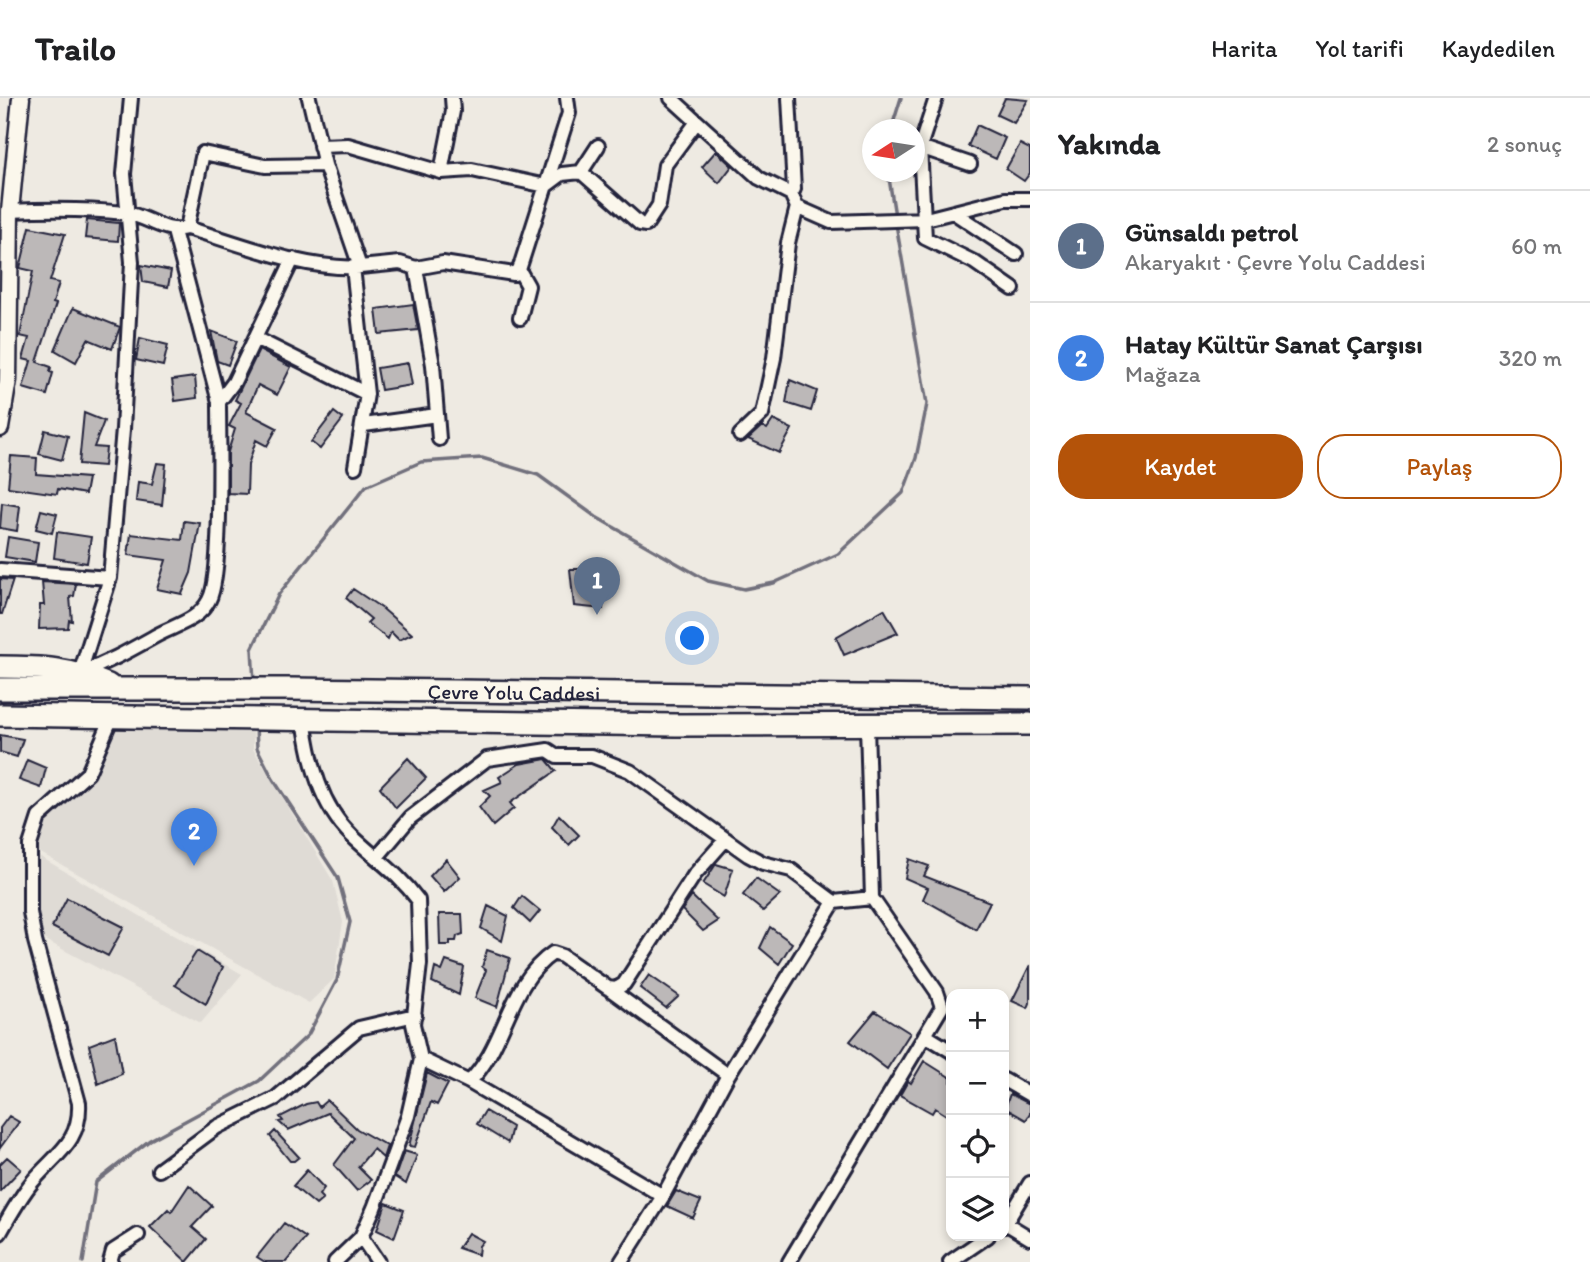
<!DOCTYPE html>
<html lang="tr">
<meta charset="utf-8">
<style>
body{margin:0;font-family:Itim,sans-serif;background:#f6f6f6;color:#202124}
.controls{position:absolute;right:21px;bottom:21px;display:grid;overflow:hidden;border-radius:14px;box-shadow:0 4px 10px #0003}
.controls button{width:63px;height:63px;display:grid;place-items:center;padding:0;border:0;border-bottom:2px solid #e0e0e0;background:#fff;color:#202124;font:35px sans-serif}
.compass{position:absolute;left:862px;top:21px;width:63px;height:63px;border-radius:50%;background:#fff;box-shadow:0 4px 10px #0003;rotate:258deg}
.you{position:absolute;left:693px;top:541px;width:24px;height:24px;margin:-18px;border:5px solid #fff;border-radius:50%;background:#1a73e8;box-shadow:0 0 0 10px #1a73e833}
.badge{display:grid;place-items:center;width:46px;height:46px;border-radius:50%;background:#b45309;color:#fff;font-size:23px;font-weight:700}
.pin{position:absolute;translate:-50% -58px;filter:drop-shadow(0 2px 4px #0008)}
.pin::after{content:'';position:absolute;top:37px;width:24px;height:21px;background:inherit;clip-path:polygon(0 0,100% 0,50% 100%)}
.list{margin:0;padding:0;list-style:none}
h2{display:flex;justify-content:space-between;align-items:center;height:91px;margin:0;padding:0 28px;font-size:30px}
h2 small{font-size:23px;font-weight:400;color:#757577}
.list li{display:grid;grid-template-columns:46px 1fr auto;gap:21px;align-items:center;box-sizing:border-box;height:112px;padding:0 28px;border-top:2px solid #e0e0e0}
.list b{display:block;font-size:26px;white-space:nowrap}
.list p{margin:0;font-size:23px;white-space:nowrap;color:#757577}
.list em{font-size:23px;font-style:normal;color:#757577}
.actions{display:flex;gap:14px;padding:21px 28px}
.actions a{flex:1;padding:16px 0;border:2px solid #b45309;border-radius:28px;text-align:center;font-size:24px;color:#b45309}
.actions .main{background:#b45309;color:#fff}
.icon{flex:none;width:38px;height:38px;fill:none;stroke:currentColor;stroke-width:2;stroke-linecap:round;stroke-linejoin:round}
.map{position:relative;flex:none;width:1030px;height:1164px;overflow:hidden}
header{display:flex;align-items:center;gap:42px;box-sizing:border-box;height:98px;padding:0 35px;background:#fff;border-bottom:2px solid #e0e0e0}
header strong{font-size:33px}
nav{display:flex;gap:38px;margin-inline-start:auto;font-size:24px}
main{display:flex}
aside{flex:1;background:#fff}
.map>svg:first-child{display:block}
.built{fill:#dfdbd5}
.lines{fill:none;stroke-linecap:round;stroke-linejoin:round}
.stream{stroke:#716f7c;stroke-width:3.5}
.building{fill:#bcb8b8;stroke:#22223b;stroke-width:2}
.street-casing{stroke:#22223b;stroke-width:18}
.secondary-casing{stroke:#22223b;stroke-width:21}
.highway-casing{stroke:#22223b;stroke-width:26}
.street{stroke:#fbf7ec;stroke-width:12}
.secondary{stroke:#fbf7ec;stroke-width:16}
.highway{stroke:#fbf7ec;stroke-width:21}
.labels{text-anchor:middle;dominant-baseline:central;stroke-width:6;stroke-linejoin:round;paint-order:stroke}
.street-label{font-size:21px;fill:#22223b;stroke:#fbf7ec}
</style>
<header>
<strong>Trailo</strong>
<nav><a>Harita</a><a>Yol tarifi</a><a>Kaydedilen</a></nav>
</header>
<main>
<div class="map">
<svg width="1030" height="1164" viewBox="0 0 1030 1164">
<rect width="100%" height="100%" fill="#eeeae2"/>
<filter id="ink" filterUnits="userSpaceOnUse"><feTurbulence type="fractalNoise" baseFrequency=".0143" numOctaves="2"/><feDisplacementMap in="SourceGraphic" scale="14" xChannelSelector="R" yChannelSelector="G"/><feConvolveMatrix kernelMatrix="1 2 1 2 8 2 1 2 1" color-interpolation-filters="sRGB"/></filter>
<g filter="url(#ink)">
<path class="built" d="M114,624H253V651L333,783L343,824L334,881L309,905L37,753L45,719L93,678Z
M34,755L157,828L242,876L201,925L32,835Z"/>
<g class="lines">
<path class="stream" d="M891,32L901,0
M888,74L895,118
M254,584L252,551L279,496L366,388L421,364L482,360L538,377L596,419L708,483L744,491L774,485L838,456L903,395L916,360L927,306L896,126
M83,1164L96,1084L150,1042L259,983L308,937L337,882L350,824L338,780L273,681L257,650L256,627"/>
</g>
<path class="building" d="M1005,0L1028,2L1014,25L997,17Z
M977,27L1005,40L996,61L968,48Z
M1020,46L1030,51V75L1024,83L1006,71Z
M716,53L732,68L719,85L702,69Z
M87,122L119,125L118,143L85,140Z
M30,129L65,136L50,183L59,185L53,205L56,206L37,264L51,269L50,274L53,275L47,297L23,290L31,263L23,261L29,240L20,238L33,173L20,170Z
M141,167L171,173L168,189L143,184Z
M413,206L418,232L379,236L376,211Z
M73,210L120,229L112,251L88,241L76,264L55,252Z
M211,233L237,243L228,267L217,263Z
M140,240L168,247L163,268L136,262Z
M259,252L291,269L277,297L258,287L246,314L277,330L267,348L256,342L248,367L247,396L228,395V354L235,331L229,328L241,305L235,302Z
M408,265L412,287L381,292L377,270Z
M195,279L197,300L175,303L172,282Z
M790,282L817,293L811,313L786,305Z
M334,314L343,321L320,351L311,344Z
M84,315L104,323L94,349L106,350L104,368L79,366Z
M773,322L792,331L779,355L748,341L762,328L767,331Z
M45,332L68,338L62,362L39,356Z
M11,358L37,360L36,376L88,380L85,396L58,391L57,396L8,389Z
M157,365L166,366L162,407L136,403L138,384L152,386Z
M2,405L20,408L17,433L0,430Z
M41,412L57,416L52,435L36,431Z
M184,423L200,425L191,475L182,496L157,491L166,462L128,457L131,436L182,442Z
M57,434L91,439L87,465L54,460Z
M8,439L38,444L35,464L5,459Z
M570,471H591L592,478L601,477L603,511L574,508Z
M0,481L13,482L2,516H0Z
M42,484L76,486L74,498L70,499L72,523L69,522L68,530L39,531L40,507H44Z
M353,491L383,511L412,536L399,542L391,534L388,541L367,525L371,521L346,500Z
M884,511L898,535L844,557L836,539Z
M0,637L23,641L17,659L0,654Z
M408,660L426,680L396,710L380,689Z
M546,661L556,673L510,705L514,710L493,728L479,709L490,698L484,692L502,684L499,679L519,666Z
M27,662L46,670L41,690L19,682Z
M559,717L579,737L569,747L552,729Z
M446,761L460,779L444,794L430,778Z
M909,761L929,768L924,778L990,804L976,831L923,801L928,790L905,780Z
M716,766L733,771L724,799L703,786Z
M756,780L780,797L763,813L743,797Z
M522,798L540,813L530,825L514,810Z
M692,798L718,823L703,833L682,812Z
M67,800L124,829L108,858L52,829Z
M488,808L508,818L502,843L481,830Z
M439,816H462L463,836L457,838L456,843H450V847H440Z
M770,829L792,845L779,866L760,850Z
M487,852L510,860L497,909L475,900L486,872L482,869Z
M197,853L223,869L206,906L175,887Z
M446,863L464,869L459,897L432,884L435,870L442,873Z
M1030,867V905L1028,910L1012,903Z
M649,877L679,898L666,910L640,890Z
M875,913L910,935L887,971L850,943Z
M115,937L122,976L98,986L89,947Z
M924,963L951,980V1020L935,1010L932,1015L900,997L908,983L911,985Z
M427,975L448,986L437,1007L431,1004L415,1049L409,1048Z
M1010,996L1030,1006V1016L1026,1022L1005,1010Z
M327,1002L357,1031L387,1048L383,1060L373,1051L358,1069L371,1082L357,1093L334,1067L354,1040L328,1015L288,1032L279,1024L283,1023L280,1019L306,1006L316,1004L319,1009Z
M485,1013L512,1029L508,1045L477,1026Z
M9,1018L19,1024L0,1050V1030Z
M275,1033L299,1059L294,1063H290L270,1038Z
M404,1053L417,1057L406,1086L395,1079Z
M7,1059L21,1071L0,1093V1066Z
M307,1072L324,1090L319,1097L323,1101L316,1107L293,1088Z
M189,1087L212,1108L192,1129L206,1141L187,1164L150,1129L168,1111L171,1114Z
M676,1093L701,1103L693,1120L667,1108Z
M386,1105L404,1112L394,1140L377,1132Z
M284,1125L306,1140L286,1164H265L257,1159Z
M468,1135L483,1143L479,1148L478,1157L458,1150Z"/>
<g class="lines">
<g class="street-casing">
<path id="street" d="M309,0L325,67L360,169L400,165L416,170L443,165L514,176L519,172L569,15L567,0
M452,0L453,13L441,74L472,72L546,88L562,76L581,74L598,48
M671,0L759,80L791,96L794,91L789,0
M936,0L920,49L925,140L974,164L1013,191
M320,48L348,47L441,74
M920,49L970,66
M581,74L640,126L646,127L659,107L665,67L696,25
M797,109L831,124L926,121L1005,101H1030
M10,113C48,111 87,111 125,115C148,118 164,136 187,130C239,145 306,173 360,169
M953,114L1016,156
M187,130L203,55L265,68L325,67
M174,133L219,304
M353,169L367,296L355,369
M416,170L433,267L439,341
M519,172L528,188L520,220
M255,240L367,296
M364,327L437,317
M740,337L762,316L774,260L788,145L797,109L791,96
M0,472L110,480L123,331L132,164L124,76L131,0
M80,575C107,565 127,554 152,540C171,528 198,524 209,502C223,477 219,339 219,304L234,284L293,161
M80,575L110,480
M304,621C310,664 320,707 352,738C375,760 399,776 418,802L420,866L413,926L421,961L408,1018L374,1110L361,1139L335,1164
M378,758L410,720L487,661L548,652L557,658H592L630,673L748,757L763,765L791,772L834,804L872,800
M608,890L728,977
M925,937L951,953
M421,961L469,984C506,948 508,885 553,855L562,858L608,890L616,891L624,886L695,776L726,741
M1004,982L1030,997
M469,984L663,1098
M159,1072L217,1029L276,1000L359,930L415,917
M1007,1126L1030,1140
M1004,1128L1030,1085
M0,1135C10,1117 20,1099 33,1083C56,1056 81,1044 79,1005L35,843L30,814V747L39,719L88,675L112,619
M361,1139L378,1164
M110,1164L113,1153L138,1137
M621,1164L663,1098L728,977L834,804
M789,1164L942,909L937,894L872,800L867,627
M950,1164L988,1138"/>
</g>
<g class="secondary-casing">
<path id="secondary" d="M0,330L8,282L10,113L21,0"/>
</g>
<g class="highway-casing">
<g id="highway">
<path d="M0,569C42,569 69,570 108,587"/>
<path id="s1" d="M0,591H288L1030,600"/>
<path d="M0,617L676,627L1030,626"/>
</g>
</g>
<use href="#street" class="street"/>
<use href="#secondary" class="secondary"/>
<use href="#highway" class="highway"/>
</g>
</g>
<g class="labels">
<g class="street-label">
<text stroke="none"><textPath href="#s1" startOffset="514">Çevre Yolu Caddesi</textPath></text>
</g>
</g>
</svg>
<div class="controls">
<button>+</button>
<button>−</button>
<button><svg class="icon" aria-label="locate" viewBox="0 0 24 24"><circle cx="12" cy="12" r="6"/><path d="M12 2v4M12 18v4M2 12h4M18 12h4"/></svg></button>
<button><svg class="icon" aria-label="layers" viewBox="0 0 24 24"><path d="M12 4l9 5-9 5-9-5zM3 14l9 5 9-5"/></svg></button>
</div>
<svg class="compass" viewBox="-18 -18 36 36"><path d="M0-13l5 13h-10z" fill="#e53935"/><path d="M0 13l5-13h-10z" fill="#757577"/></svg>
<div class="you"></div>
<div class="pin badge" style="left:597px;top:517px;background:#5c6f8a">1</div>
<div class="pin badge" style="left:194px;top:768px;background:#3f7fe0">2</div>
</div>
<aside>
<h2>Yakında<small>2 sonuç</small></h2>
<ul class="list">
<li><span class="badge" style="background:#5c6f8a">1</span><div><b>Günsaldı petrol</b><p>Akaryakıt · Çevre Yolu Caddesi</p></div><em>60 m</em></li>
<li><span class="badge" style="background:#3f7fe0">2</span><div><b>Hatay Kültür Sanat Çarşısı</b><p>Mağaza</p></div><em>320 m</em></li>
</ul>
<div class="actions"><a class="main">Kaydet</a><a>Paylaş</a></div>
</aside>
</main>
